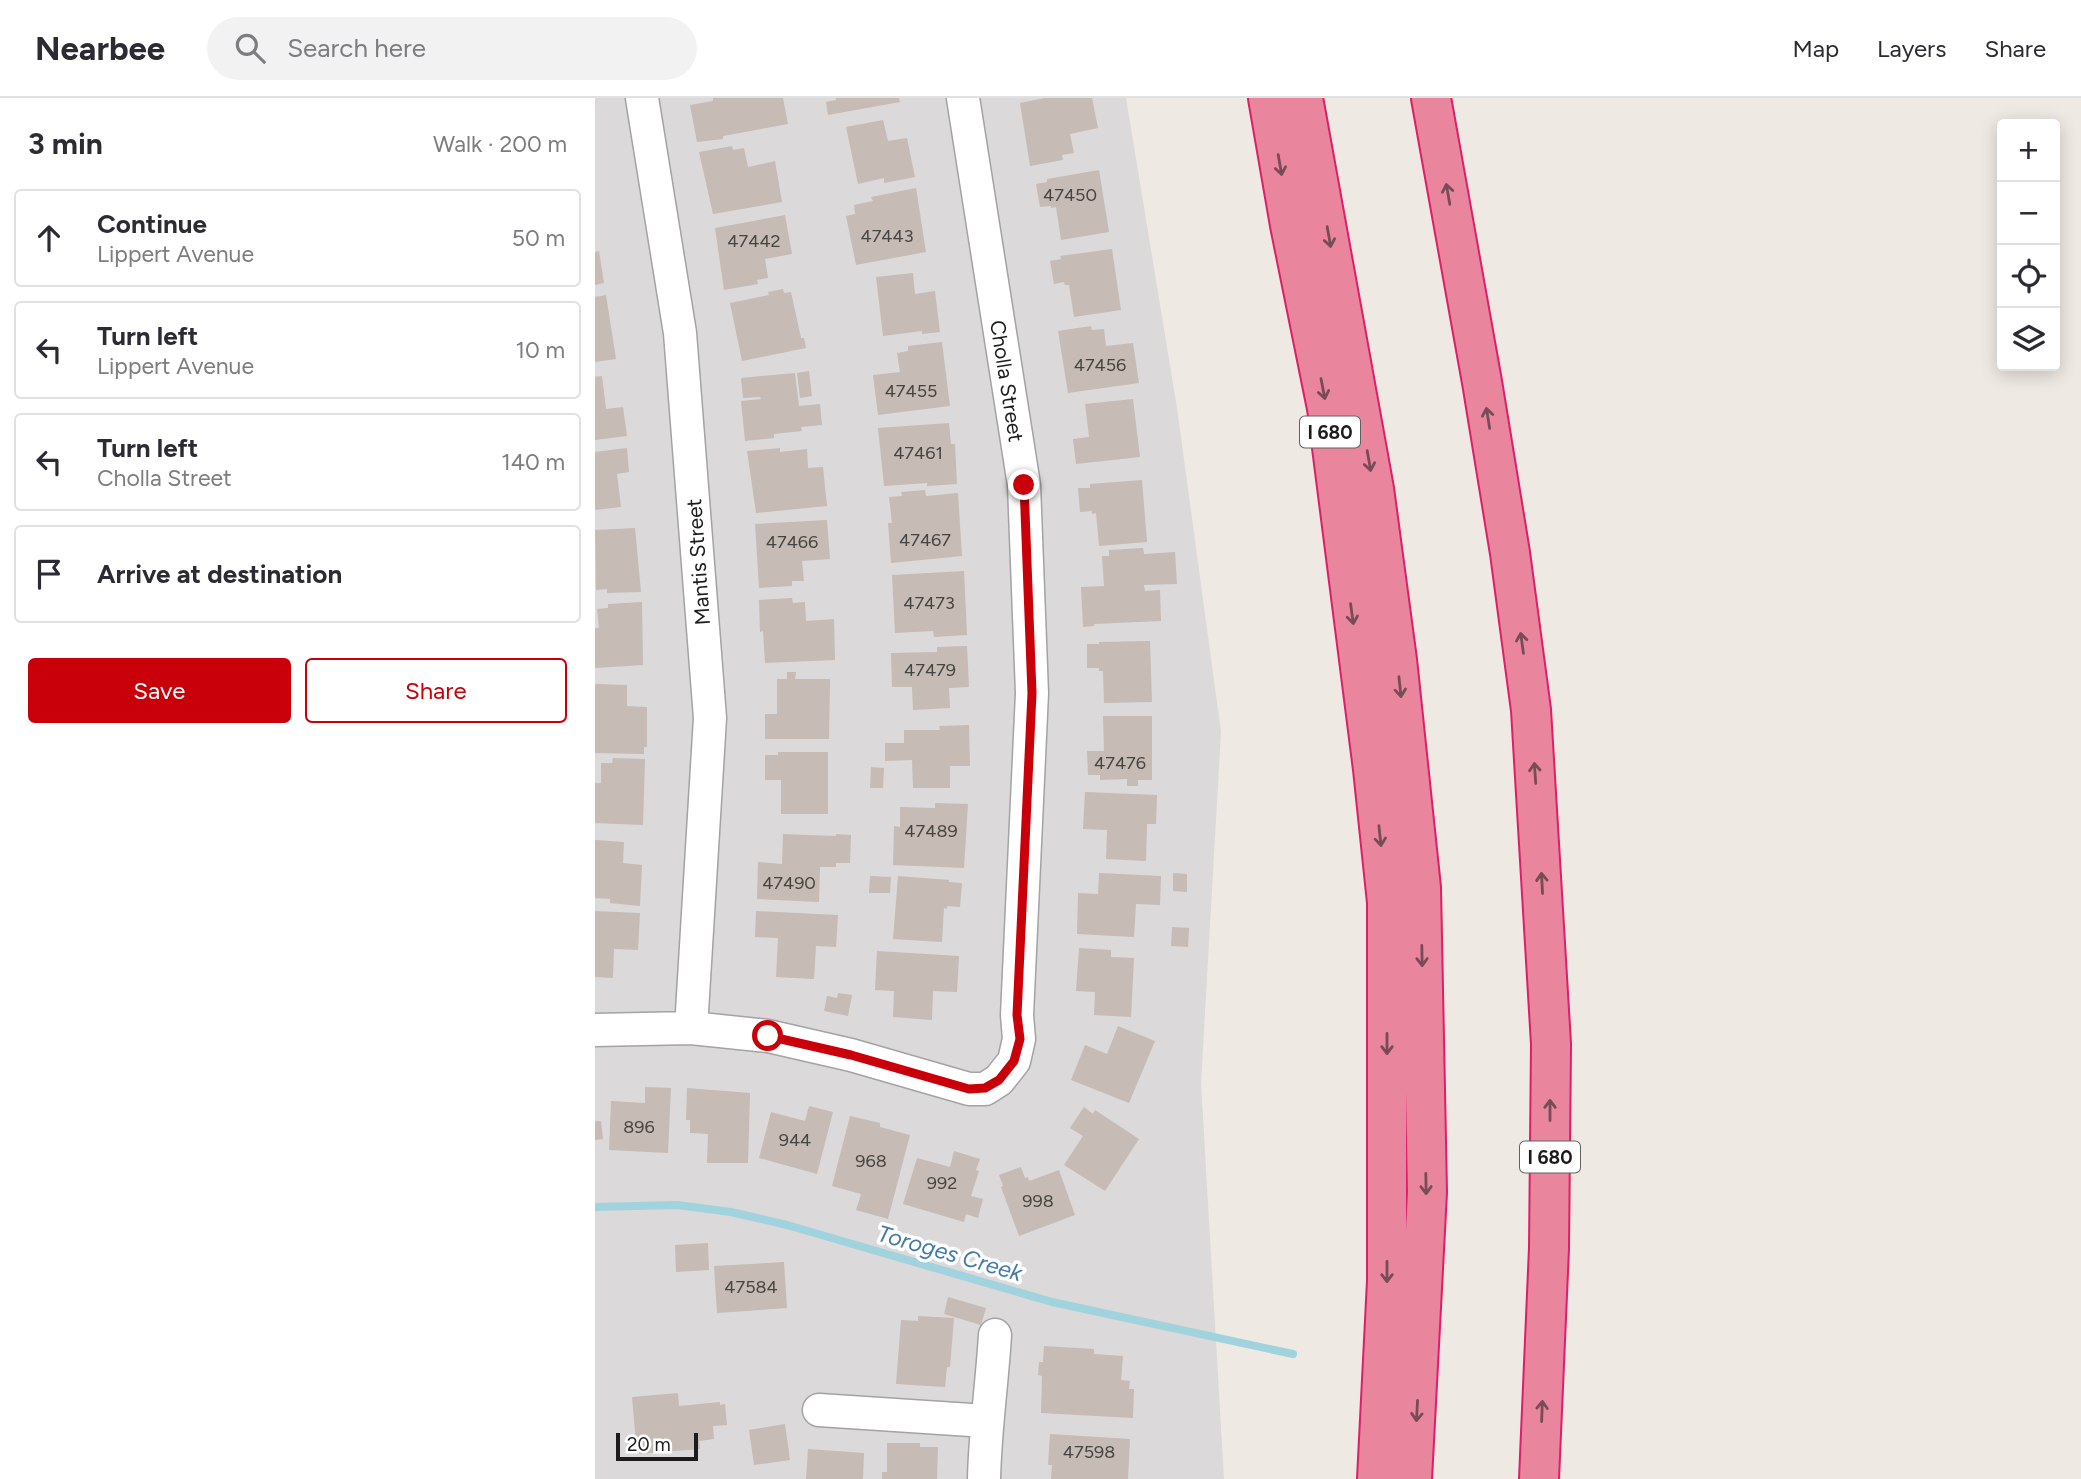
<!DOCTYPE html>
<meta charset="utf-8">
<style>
body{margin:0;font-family:Figtree,sans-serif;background:#f2f2f3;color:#2b2b33}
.controls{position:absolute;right:21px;top:21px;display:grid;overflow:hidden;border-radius:7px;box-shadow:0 4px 18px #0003}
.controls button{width:63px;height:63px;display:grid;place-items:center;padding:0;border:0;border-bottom:2px solid #e1e1e2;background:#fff;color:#2b2b33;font:35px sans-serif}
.scale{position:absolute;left:21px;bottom:18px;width:82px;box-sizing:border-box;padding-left:7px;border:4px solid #1c1c1c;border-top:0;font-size:19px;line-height:24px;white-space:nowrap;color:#1c1c1c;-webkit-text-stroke:5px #fff;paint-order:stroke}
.stop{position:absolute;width:21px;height:21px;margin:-16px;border:5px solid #c9000a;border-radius:50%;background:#fff}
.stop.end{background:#c9000a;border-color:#fff;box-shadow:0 2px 7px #0008}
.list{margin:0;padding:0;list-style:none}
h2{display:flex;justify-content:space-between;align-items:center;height:91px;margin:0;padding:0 28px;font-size:30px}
h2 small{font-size:23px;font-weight:400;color:#7c7c81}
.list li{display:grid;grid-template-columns:46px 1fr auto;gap:21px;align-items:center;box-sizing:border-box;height:98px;margin:0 14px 14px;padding:0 14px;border:2px solid #e1e1e2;border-radius:7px}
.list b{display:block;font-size:26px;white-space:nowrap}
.list p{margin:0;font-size:23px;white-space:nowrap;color:#7c7c81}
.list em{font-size:23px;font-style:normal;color:#7c7c81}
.actions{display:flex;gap:14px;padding:21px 28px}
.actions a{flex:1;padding:16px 0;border:2px solid #c9000a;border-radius:7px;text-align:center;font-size:24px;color:#c9000a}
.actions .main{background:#c9000a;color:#fff}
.icon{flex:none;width:38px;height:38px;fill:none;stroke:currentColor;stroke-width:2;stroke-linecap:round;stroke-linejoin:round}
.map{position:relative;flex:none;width:1486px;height:1381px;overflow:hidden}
header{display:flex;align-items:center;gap:42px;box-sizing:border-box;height:98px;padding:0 35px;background:#fff;border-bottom:2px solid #e1e1e2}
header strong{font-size:33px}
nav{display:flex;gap:38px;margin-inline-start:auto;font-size:24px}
.search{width:490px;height:63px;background:#f2f2f3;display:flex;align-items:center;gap:18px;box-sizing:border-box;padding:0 24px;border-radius:38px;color:#7c7c81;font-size:26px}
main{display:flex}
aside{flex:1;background:#fff}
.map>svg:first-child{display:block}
.residential{fill:#dbd9d9}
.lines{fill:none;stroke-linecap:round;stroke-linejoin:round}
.stream{stroke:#a0d3de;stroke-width:8}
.building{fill:#c6bbb5}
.street-casing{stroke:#a3a3a3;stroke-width:35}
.highway-casing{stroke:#dd1e69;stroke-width:42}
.street{stroke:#fff;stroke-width:32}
.highway{stroke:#e9869d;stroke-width:38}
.oneway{stroke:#784c56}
.route{stroke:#c9000a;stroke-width:9}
.labels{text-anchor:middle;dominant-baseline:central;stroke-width:7;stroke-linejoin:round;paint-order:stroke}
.number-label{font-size:18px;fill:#464442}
.shield{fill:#fff;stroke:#606060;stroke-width:2}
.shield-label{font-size:19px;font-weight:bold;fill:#1c1c1c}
.street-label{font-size:21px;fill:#1c1c1c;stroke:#fff}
.water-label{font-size:23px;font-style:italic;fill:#437aa6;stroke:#fff}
</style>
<header>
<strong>Nearbee</strong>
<div class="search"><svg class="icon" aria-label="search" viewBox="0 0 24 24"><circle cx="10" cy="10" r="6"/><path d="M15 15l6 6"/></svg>Search here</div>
<nav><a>Map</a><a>Layers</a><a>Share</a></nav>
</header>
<main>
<aside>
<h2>3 min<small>Walk · 200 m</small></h2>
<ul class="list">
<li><svg class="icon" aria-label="ahead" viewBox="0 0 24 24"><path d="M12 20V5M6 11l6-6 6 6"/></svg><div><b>Continue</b><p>Lippert Avenue</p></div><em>50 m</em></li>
<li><svg class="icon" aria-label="left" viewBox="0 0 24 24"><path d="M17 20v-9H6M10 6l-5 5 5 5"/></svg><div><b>Turn left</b><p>Lippert Avenue</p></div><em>10 m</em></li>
<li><svg class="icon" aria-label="left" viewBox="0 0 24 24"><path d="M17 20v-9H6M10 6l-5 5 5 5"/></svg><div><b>Turn left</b><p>Cholla Street</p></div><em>140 m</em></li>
<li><svg class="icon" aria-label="arrive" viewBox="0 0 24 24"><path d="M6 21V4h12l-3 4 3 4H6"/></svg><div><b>Arrive at destination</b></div></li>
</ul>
<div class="actions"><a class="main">Save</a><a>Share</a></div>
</aside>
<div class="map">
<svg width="1486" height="1381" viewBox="0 0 1486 1381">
<rect width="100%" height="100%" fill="#eee9e2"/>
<path class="residential" d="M0,0H531L582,310L626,634L606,985L629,1381H0Z"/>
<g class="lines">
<path class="stream" d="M0,1109L82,1107L136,1114L192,1127L457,1204L698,1256"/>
</g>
<path class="building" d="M118,0H188L193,26L128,38V41L102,44L95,7L118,3Z
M241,0H304L305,4L233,17L231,4L241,2Z
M450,0H497L503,30L475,36L479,55L467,57L468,62L435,68L425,5Z
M288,22L293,43L312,40L320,79L289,85V80L263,86L251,29Z
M137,48L138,52L149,50L153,69L180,63L187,104L118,116L104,54Z
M504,72L514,134L466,142L461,109L456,110V108L445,109L441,86L452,84V81Z
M321,90L331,154L261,167L251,118L260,116L259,107L278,103L276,99Z
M190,117L197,156L170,161L173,180L162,182L163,186L129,192L120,130Z
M517,151L526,212L479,219L474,187H470L469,184L459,186L455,163L466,161L465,158Z
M4,153L9,185L0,187V154Z
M318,175L320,196L340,193L345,234L327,236V233L288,238L281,179Z
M188,191L189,195L196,194L206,240H209L211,250L147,263L135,205L174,197L173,194Z
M11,197L21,261L0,264V199Z
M496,228L497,232L509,231L511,248L538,245L544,285L473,295L463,233Z
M347,244L355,308L283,317L278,277L305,274L302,255L313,253V248Z
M214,273L217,298L205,300L202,275Z
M200,275L204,308L225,306L227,327L206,329L207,333L179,336V340L150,343L146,303L166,301L165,299L148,300L146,280Z
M7,278L11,311L28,309L32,338L0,342V279Z
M538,301L545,359L481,366L478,341L494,339L490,306Z
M354,325L356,346H360L362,386L332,388V385L289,388L283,330Z
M32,350L34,374L22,376L26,409L0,412V354Z
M185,350V354L212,351L213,370L228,369L232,408L161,415L152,353Z
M547,382L552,444L504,448L501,415L497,416V413L485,414L483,390H495V386Z
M330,392L331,398L363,395L367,458L296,465L293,425H297L294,399L307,398L306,394Z
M232,422L235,461L207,463L209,483H197V488L164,490L160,426Z
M40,430L46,494L12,495V491L1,492L0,432Z
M548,450L549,456L580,454L582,486L549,487L550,493L565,492L566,523L499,526V528L488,529L486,489L509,488L507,458H514V452Z
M369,473L372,537L339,539L338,533L300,535L297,477Z
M197,500L198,505L210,504L211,523L239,521L240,562L170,565L168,533L165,534L164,502Z
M47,504L48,567L0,570V530H4L2,511L13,510V506Z
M555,543L557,604L509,605L508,573H504V570H492V546H504V544Z
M372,548L374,589L354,590L355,610L318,612L317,589H297L296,555L342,554V549Z
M192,574H201L200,581H235L234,641H170V616H182V581H192Z
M0,586L32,587V608L52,609V649H49V656L0,655Z
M508,618H557V682H543V688H532V681L505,682V677H493L492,653H509Z
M374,627L375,668H355V690H318L317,662L290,663V645H309V632H345L344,628Z
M183,654H233V716H186V682H170V657H183Z
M18,660L50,661L48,727L0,725V685H6V665H17Z
M276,669L289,670L288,690H275Z
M490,694L562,697L561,726H552L551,763L511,761L512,732L488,731Z
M340,705L373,706L369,770L298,767L299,728L305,729V709L340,710Z
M188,736L241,738V736L256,737L255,765H241V769H225L224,804L162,801L163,764L187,766Z
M0,742L29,744L28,765L47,767L45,808L15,805V801L0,800Z
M504,775L566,778L565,807L541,806L539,839L482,836L483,795L503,796Z
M578,775L592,776V794L578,793Z
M275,778L296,779L295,795H274Z
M303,778L354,782V784L367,785L365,809L352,808V811L349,810L347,844L298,841Z
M0,813L45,815L43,852L19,851L18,880L0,879Z
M161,813L243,817L241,849L221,848L219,881L181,879L183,840L160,839Z
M577,829L594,830L593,849L576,848Z
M484,850L516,852V859L539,860L536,919L499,917L500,894L481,893Z
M282,853L364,858L362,894L338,893L337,922L298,919L299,893L280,892Z
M243,895L257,897L253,918L229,913L232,898L242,900Z
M523,928L560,943L534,1005L476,982L490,947L512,956Z
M50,989L76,990L73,1055L14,1052L16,1003L50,1005Z
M92,990L155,995L153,1065H112L113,1036L95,1035V1022H91Z
M214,1008L238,1014L222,1076L164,1060L176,1014L210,1023Z
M489,1009L498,1016L500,1012L544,1041L510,1093L469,1067L488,1038L475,1030Z
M255,1018L285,1025V1029L315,1037L293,1121L261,1112L266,1096L237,1088Z
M0,1023H6L8,1041L0,1042Z
M359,1053L385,1061L381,1072L384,1073L376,1098L388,1101L383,1120L371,1116L369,1124L308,1106L322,1060L355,1069Z
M426,1069L430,1080L433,1079L434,1083L464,1072L480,1117L424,1138L406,1089L408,1088L404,1077Z
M113,1145L114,1172L81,1174L80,1147Z
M189,1164L192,1210L122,1215L119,1168Z
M353,1199L391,1210L386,1227L349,1216Z
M323,1218L359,1220L355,1269H352L350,1289L301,1286L306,1222L323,1223Z
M449,1248L499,1251V1256L528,1258L526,1282L535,1283L534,1291H539L538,1320L446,1315L447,1278L443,1277L444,1264H448Z
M83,1295L84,1308L125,1304V1307L130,1306L132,1327L118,1328L119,1341L104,1343L105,1351L42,1356L37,1299Z
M190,1326L195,1362L159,1367L154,1332Z
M455,1336L535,1341L533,1381H456L457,1367H453Z
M292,1345H325V1349H343L342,1381H287V1374H292Z
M213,1351L269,1355L268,1381H211Z"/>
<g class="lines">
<g class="street-casing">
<path id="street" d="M47,0L85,235L115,620L96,930
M0,932L96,930L173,938L256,957L374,991H390L404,982L419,963L424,941L422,917L437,595L429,387L368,0
M224,1312L391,1323
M389,1381C390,1333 397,1286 400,1237"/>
</g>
<g class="highway-casing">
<path id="highway" d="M673,0L695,127L732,310L778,671L792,804V1183L782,1381
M708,0L779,391L802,562L826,790L832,1094L817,1381
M836,0L887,284L915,455L936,612L956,946L954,1150L944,1381"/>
</g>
<use href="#street" class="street"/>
<use href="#highway" class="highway"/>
</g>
<defs><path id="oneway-shaft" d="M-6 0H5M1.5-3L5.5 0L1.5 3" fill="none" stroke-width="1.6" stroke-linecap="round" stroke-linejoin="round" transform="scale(1.75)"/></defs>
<g class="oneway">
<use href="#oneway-shaft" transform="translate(685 67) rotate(80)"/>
<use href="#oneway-shaft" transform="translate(853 96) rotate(-100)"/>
<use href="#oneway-shaft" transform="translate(734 139) rotate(80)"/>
<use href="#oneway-shaft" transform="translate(728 291) rotate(79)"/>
<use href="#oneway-shaft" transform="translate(893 320) rotate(-99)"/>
<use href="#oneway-shaft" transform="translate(774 363) rotate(80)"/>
<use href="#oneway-shaft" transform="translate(757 516) rotate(82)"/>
<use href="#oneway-shaft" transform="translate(927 545) rotate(-98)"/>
<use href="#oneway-shaft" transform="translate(805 589) rotate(84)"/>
<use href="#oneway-shaft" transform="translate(940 675) rotate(-94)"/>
<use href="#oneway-shaft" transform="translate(785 738) rotate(84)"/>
<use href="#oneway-shaft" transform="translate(947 785) rotate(-93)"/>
<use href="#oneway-shaft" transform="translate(827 858) rotate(89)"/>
<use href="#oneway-shaft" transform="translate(792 946) rotate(90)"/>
<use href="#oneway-shaft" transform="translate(955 1012) rotate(-90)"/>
<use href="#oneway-shaft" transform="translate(831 1086) rotate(89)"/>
<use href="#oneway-shaft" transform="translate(792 1174) rotate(90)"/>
<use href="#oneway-shaft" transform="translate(822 1313) rotate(93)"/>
<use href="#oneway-shaft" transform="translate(947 1313) rotate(-88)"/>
</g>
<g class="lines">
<path class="route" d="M173,938L256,957L374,991L390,990L404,982L419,963L425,941L422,917L437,595L429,387"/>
</g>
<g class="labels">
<g class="number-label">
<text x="475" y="97">47450</text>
<text x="292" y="138">47443</text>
<text x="159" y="143">47442</text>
<text x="505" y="267">47456</text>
<text x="316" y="293">47455</text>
<text x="323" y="355">47461</text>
<text x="330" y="442">47467</text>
<text x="197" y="444">47466</text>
<text x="334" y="505">47473</text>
<text x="335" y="572">47479</text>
<text x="525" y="665">47476</text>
<text x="336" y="733">47489</text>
<text x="194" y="785">47490</text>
<text x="44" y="1029">896</text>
<text x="200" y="1042">944</text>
<text x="276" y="1063">968</text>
<text x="347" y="1085">992</text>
<text x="443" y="1103">998</text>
<text x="156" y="1189">47584</text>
<text x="494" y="1354">47598</text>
</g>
<g class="shield">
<rect x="705" y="318.5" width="60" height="31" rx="5"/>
<rect x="925" y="1043.5" width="60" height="31" rx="5"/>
</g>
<g class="shield-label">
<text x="735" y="334">I 680</text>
<text x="955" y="1059">I 680</text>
</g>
<g class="street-label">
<text transform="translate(412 283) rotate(81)">Cholla Street</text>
<text transform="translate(103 464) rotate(-94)">Mantis Street</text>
</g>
<g class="water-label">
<text transform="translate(355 1155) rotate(16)">Toroges Creek</text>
</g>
</g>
</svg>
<div class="controls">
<button>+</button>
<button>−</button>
<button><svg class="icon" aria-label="locate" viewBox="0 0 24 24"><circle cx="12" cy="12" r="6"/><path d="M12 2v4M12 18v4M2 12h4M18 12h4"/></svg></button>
<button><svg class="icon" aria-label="layers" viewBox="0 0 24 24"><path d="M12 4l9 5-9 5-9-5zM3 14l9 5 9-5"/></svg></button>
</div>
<div class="scale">20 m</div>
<div class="stop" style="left:173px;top:938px"></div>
<div class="stop end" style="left:429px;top:387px"></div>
</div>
</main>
